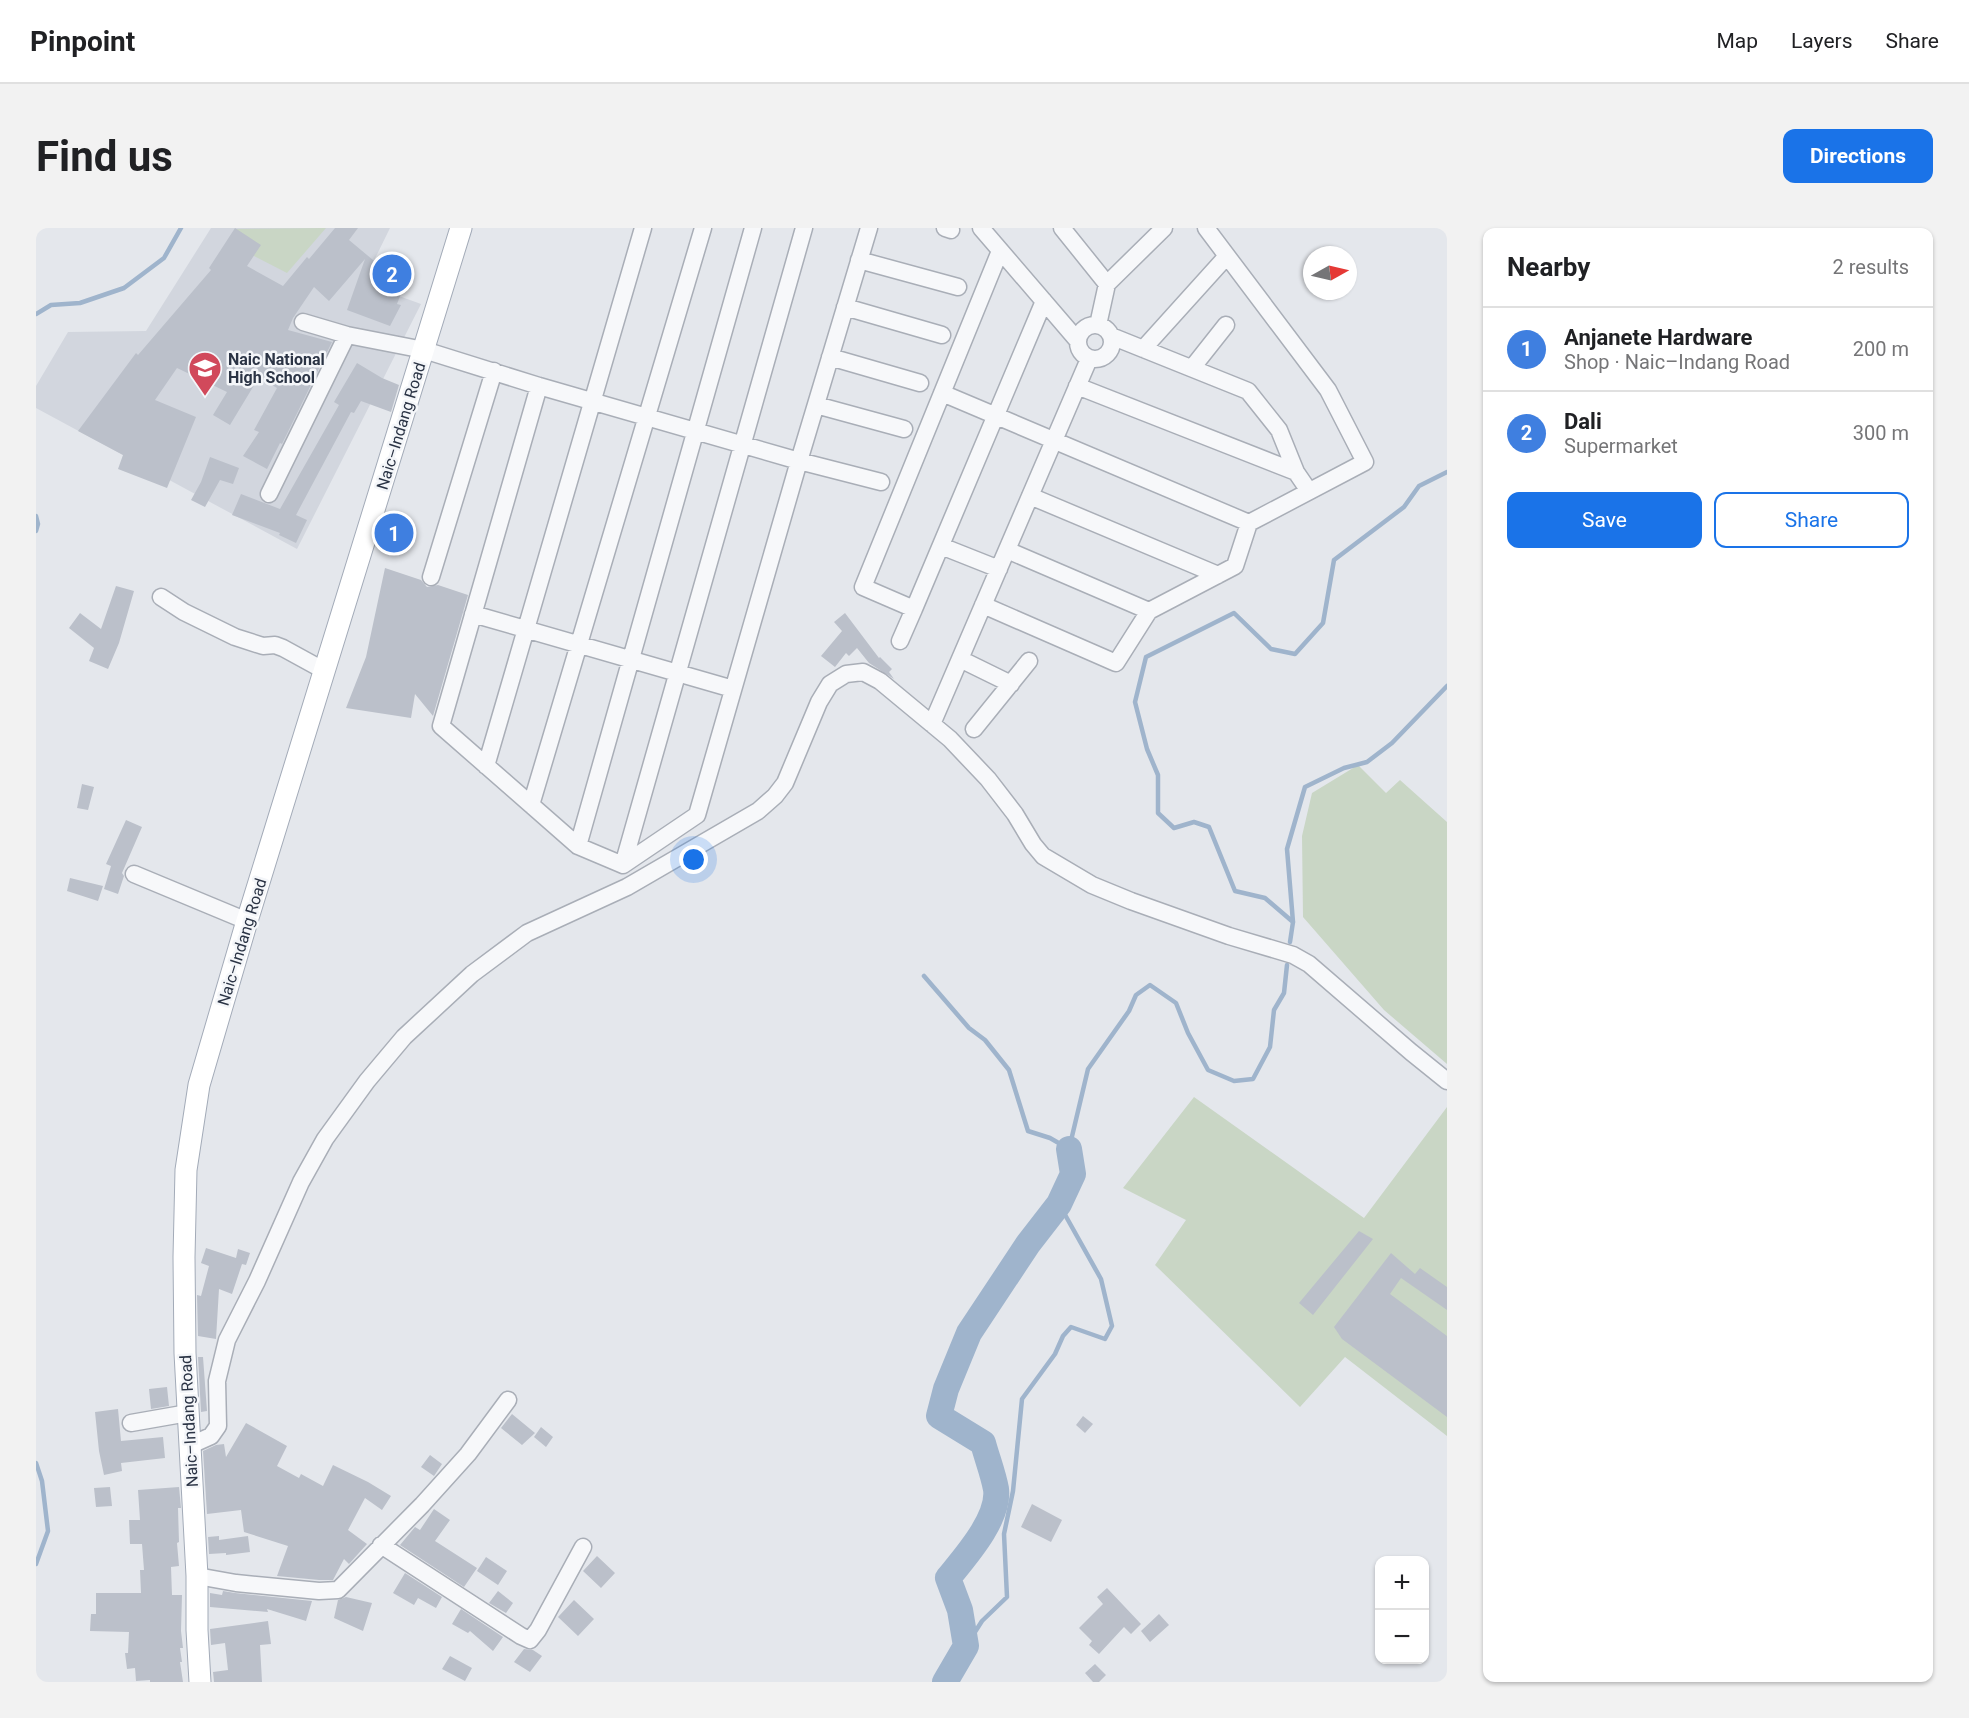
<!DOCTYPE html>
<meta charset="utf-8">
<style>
body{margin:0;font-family:Roboto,sans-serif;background:#f2f2f2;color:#202124}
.controls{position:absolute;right:18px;bottom:18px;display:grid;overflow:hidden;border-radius:12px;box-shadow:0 2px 4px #0004}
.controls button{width:54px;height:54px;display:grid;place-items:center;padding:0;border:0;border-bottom:2px solid #e0e0e0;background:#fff;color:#202124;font:30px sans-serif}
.compass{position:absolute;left:1267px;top:18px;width:54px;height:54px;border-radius:50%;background:#fff;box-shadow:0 2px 4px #0004;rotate:82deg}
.you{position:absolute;left:658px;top:632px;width:21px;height:21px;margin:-15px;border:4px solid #fff;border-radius:50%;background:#1a73e8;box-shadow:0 0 0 9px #1a73e833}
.badge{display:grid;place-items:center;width:39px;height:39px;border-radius:50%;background:#1a73e8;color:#fff;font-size:20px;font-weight:700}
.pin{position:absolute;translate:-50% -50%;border:3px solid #fff;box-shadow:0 2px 6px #0006}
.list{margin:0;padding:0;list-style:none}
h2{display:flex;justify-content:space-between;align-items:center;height:78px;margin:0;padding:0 24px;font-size:26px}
h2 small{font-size:20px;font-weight:400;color:#757577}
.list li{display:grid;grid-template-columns:39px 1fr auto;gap:18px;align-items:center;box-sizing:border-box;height:84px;padding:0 24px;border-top:2px solid #e0e0e0}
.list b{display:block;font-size:22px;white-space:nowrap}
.list p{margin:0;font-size:20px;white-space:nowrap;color:#757577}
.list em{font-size:20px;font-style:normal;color:#757577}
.actions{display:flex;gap:12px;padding:18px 24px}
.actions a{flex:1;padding:14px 0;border:2px solid #1a73e8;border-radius:12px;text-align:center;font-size:21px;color:#1a73e8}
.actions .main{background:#1a73e8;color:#fff}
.map{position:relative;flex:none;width:1411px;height:1454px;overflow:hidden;border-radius:12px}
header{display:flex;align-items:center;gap:36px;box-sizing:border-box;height:84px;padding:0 30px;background:#fff;border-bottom:2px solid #e0e0e0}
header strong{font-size:28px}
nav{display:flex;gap:33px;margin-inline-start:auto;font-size:21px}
.intro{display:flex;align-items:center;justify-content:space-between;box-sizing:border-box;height:144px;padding:0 36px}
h1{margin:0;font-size:42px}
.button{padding:15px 27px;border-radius:12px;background:#1a73e8;color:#fff;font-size:21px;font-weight:700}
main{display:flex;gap:36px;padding:0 36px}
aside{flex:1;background:#fff;border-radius:12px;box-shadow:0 2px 4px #0004}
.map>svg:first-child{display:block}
.built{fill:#d2d6de}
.green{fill:#c9d6c5}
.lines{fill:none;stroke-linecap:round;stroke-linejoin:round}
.stream{stroke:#9fb4cc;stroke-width:4.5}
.river{stroke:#9fb4cc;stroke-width:26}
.building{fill:#bbc0ca}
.minor-casing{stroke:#a9aeb7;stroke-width:19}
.major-casing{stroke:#a3abb8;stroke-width:23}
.minor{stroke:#f7f8fa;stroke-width:16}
.major{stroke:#fff;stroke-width:21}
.labels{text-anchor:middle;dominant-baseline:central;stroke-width:5;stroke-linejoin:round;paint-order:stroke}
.poi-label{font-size:16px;font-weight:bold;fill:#2b3445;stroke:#f4f6f9;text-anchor:start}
.street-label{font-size:16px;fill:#2b3445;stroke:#f4f6f9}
</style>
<header>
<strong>Pinpoint</strong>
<nav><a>Map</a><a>Layers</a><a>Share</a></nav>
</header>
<div class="intro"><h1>Find us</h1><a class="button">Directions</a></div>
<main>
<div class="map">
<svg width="1411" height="1454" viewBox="0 0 1411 1454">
<rect width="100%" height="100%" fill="#e4e7ec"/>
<path class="built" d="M175,0H354L327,55L385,76L261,321L0,180V158L32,104L110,103Z"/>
<path class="green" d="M290,0L251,45L218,28L199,1Z
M1322,537L1350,565L1364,552L1411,594V836L1348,782L1267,689L1266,608L1276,565Z
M1158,869L1328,990L1411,879V1208L1309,1129L1264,1179L1119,1037L1150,992L1087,960Z"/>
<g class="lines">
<path class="stream" d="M0,86L15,77L44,75L88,60L128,30L145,0
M0,288L2,296L0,303
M1257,694L1229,670L1199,663L1173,599L1158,594L1138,600L1122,585V547L1111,521L1099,474L1110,429L1198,385L1235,421L1259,426L1287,395L1298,332L1368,279L1383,258L1411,244
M1254,714L1257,694L1251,621L1269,559L1308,540L1331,534L1356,515L1411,458
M888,748L933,800L949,812L973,842L992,903L1014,910L1033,921L1052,841L1093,783L1100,767L1114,757L1140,775L1152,805L1172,842L1198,853L1217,851L1234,819L1238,782L1248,765L1251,737
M0,1235L6,1253L12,1303L0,1336
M930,1418L946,1393L971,1369L968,1306L977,1263L986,1171L1019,1126L1027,1108L1035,1099L1069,1111L1076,1098L1065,1051L1023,976"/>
<path class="river" d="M909,1454L930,1418L924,1382L912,1350C929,1329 964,1290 960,1261C957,1245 951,1230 947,1215L903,1188L910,1161L933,1105L992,1016L1023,976L1037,946L1033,921"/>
</g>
<path class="building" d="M199,0L225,17L211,38L247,58L271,29L273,31L299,0H322L313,12L343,37L347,25L376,37L361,76L365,77L354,98L311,82L329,31L293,73L278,59L257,90L252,102L296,114L246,216L244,215L231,241L207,228L223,204L218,202L241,160L223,149L194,197L177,187L191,164L141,140L119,172L160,189L131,260L82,241L87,227L42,203L100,125L102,127L175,42L173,40Z
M321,135L346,150L363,157L355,184L325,173L318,185L315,184L260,287L271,292L260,315L243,307L244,305L196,287L205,266L244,281L303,177L298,174Z
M174,229L203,240L197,256L184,252L169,279L155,272L165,254Z
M349,340L385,352L391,359L402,357L432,367L397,488L379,466L375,490L310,480L330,429Z
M80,358L98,363L83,415L72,441L53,433L58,420L33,400L44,385L65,401Z
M809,385L843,430L844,429L856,441L853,444L858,451L833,435L821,420L813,428L810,425L799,439L785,428L806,403L798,394Z
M46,556L58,559L52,582L41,580Z
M90,592L106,599L86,645L88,648L82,666L68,661L75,638L70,636Z
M34,650L67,658L62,673L31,663Z
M1323,1003L1337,1011L1277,1087L1263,1075Z
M170,1020L200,1030L202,1021L214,1025L210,1037L206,1036L196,1066L183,1061L180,1111L162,1108L161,1067L165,1068L173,1038L165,1035Z
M1355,1025L1379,1046L1384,1040L1411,1059V1082L1365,1050L1354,1066L1411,1108V1189L1306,1111L1298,1099Z
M162,1129H167L171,1183L165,1184Z
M131,1159L133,1178L115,1181L113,1161Z
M82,1181L85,1213L127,1209L129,1230L85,1235L86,1243L68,1247L63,1223L59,1184Z
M476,1186L499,1205L486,1217L465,1200Z
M1047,1188L1057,1196L1049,1205L1040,1197Z
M210,1195L251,1218L241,1238L263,1250L265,1246L287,1258L297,1237L332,1254L355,1268L346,1282L329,1270L312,1302L331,1316L313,1336L308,1331L297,1352H283L241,1348L252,1318L208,1304L205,1282L171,1286L167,1223L180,1217L188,1216L190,1229Z
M505,1199L517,1209L510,1219L498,1209Z
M394,1227L406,1236L398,1248L385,1239Z
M74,1259L76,1278L60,1279L58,1260Z
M143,1259L145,1280H142L143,1314L141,1315L143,1338L135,1339L136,1367H146L145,1403L147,1420H144L146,1434H144L147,1454H114V1452L100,1453L99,1440L91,1441L89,1425H92L93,1404L54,1403L55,1386H60V1365H105L104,1342H108L106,1316H94L93,1292H104L102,1262Z
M996,1276L1026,1292L1015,1314L985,1299Z
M398,1281L414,1292L399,1313L441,1340L428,1359L364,1317L379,1299L384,1302Z
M183,1308V1312L212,1308L214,1324L190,1327V1325L173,1326L172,1309Z
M561,1328L579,1345L565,1360L547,1343Z
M450,1329L471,1343L462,1357L441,1343Z
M369,1345L406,1369L400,1380L382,1370L378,1377L357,1365Z
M1071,1360L1105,1396L1095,1406L1088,1399L1063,1426L1053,1417L1056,1413L1043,1400L1067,1376L1061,1369Z
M187,1363L199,1365L276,1373L270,1393L231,1381L232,1384L174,1379V1365L186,1367Z
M462,1363L477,1375L470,1385L453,1375Z
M310,1369L336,1375L327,1403L298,1390L302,1372Z
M538,1372L558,1391L542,1408L522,1389Z
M425,1381L467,1409L457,1423L434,1403L432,1405L416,1396Z
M1123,1386L1133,1397L1114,1414L1105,1403Z
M232,1393L235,1416L224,1417L226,1454H178L177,1444L192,1442L189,1415L175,1417L174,1401Z
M488,1421L497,1422L506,1428L494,1444L478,1434Z
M414,1428L436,1440L429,1453L406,1441Z
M1059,1436L1070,1447L1063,1454H1057L1049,1445Z"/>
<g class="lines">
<g class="minor-casing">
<path id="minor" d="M909,0L915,2
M945,0L1042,113
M1026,0L1071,56
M964,23L827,359L878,381L1008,73
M823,32L922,59
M809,79L906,107
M267,94L311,107L388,122L503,158L763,233L845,254
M1042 114a17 17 0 1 1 34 0a17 17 0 1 1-34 0Z
M1062,97L1071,56L1128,0
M1075,108L1212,163L1243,202L1260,244
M1107,121L1191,28
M794,129L884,155
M1156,140L1190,97
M503,158L405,498L542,618L587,637L661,587L763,233L833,0
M1041,158L1260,244L1273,263
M906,165L1213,295
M780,177L868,201
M233,266L311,107
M994,268L1182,347
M905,318L963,341
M971,322L1113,383
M395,349L458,143
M125,369L148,384L199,409L227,418L239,417L247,420L289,443
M947,377L1080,435L1113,383L1199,338L1213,295L1329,234L1292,162L1170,0
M437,386L697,461
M864,413L878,381
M924,431L975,456
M896,496L1053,131
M938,501L993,433
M450,538L607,0
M495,577L667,0
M542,618L717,0
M587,637L768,0
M98,646L211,693
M95,1195L152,1185
M155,1217L175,1208L182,1198L181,1153L191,1112L221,1053L265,954L289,911L331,853L368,809L436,746L491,705L591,659L722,583L739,568L749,555L783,474L794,456L810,446L827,444L844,453L914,511L952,551L979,586L997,616L1007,628L1056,657L1095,673L1193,708L1257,727L1273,736L1375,824L1411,853
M345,1317L485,1408L494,1412L502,1402L547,1319
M161,1348L200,1355L283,1363L302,1362L386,1277L432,1226L472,1172"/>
</g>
<g class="major-casing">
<path id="major" d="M164,1454L161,1402V1348L149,1125L148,1029L150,942L163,857L211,693L425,0"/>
</g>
<use href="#minor" class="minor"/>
<use href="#major" class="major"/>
</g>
<defs>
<g id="school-pin" transform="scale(1.725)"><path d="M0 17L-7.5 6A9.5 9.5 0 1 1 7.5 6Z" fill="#d1495b" stroke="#f4f6f9"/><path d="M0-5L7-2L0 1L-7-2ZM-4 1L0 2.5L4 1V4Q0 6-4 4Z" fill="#fff"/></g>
</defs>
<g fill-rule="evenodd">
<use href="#school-pin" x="169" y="140"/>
</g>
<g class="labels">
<g class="poi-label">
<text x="192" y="131">Naic National<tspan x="192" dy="18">High School</tspan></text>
</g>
<g class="street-label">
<text transform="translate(365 198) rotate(-73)">Naic–Indang Road</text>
<text transform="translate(206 714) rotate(-73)">Naic–Indang Road</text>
<text transform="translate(153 1193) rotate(-93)">Naic–Indang Road</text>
</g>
</g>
</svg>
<div class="controls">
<button>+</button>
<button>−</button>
</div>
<svg class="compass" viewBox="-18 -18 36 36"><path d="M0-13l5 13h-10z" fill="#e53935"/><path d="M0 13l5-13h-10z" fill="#757577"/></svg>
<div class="you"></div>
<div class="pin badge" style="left:358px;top:305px;background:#3f7fe0">1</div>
<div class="pin badge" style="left:356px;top:46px;background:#3f7fe0">2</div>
</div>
<aside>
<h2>Nearby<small>2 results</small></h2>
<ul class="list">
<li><span class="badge" style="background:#3f7fe0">1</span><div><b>Anjanete Hardware</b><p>Shop · Naic–Indang Road</p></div><em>200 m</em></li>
<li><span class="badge" style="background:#3f7fe0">2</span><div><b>Dali</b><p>Supermarket</p></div><em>300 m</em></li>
</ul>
<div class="actions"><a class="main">Save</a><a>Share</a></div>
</aside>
</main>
